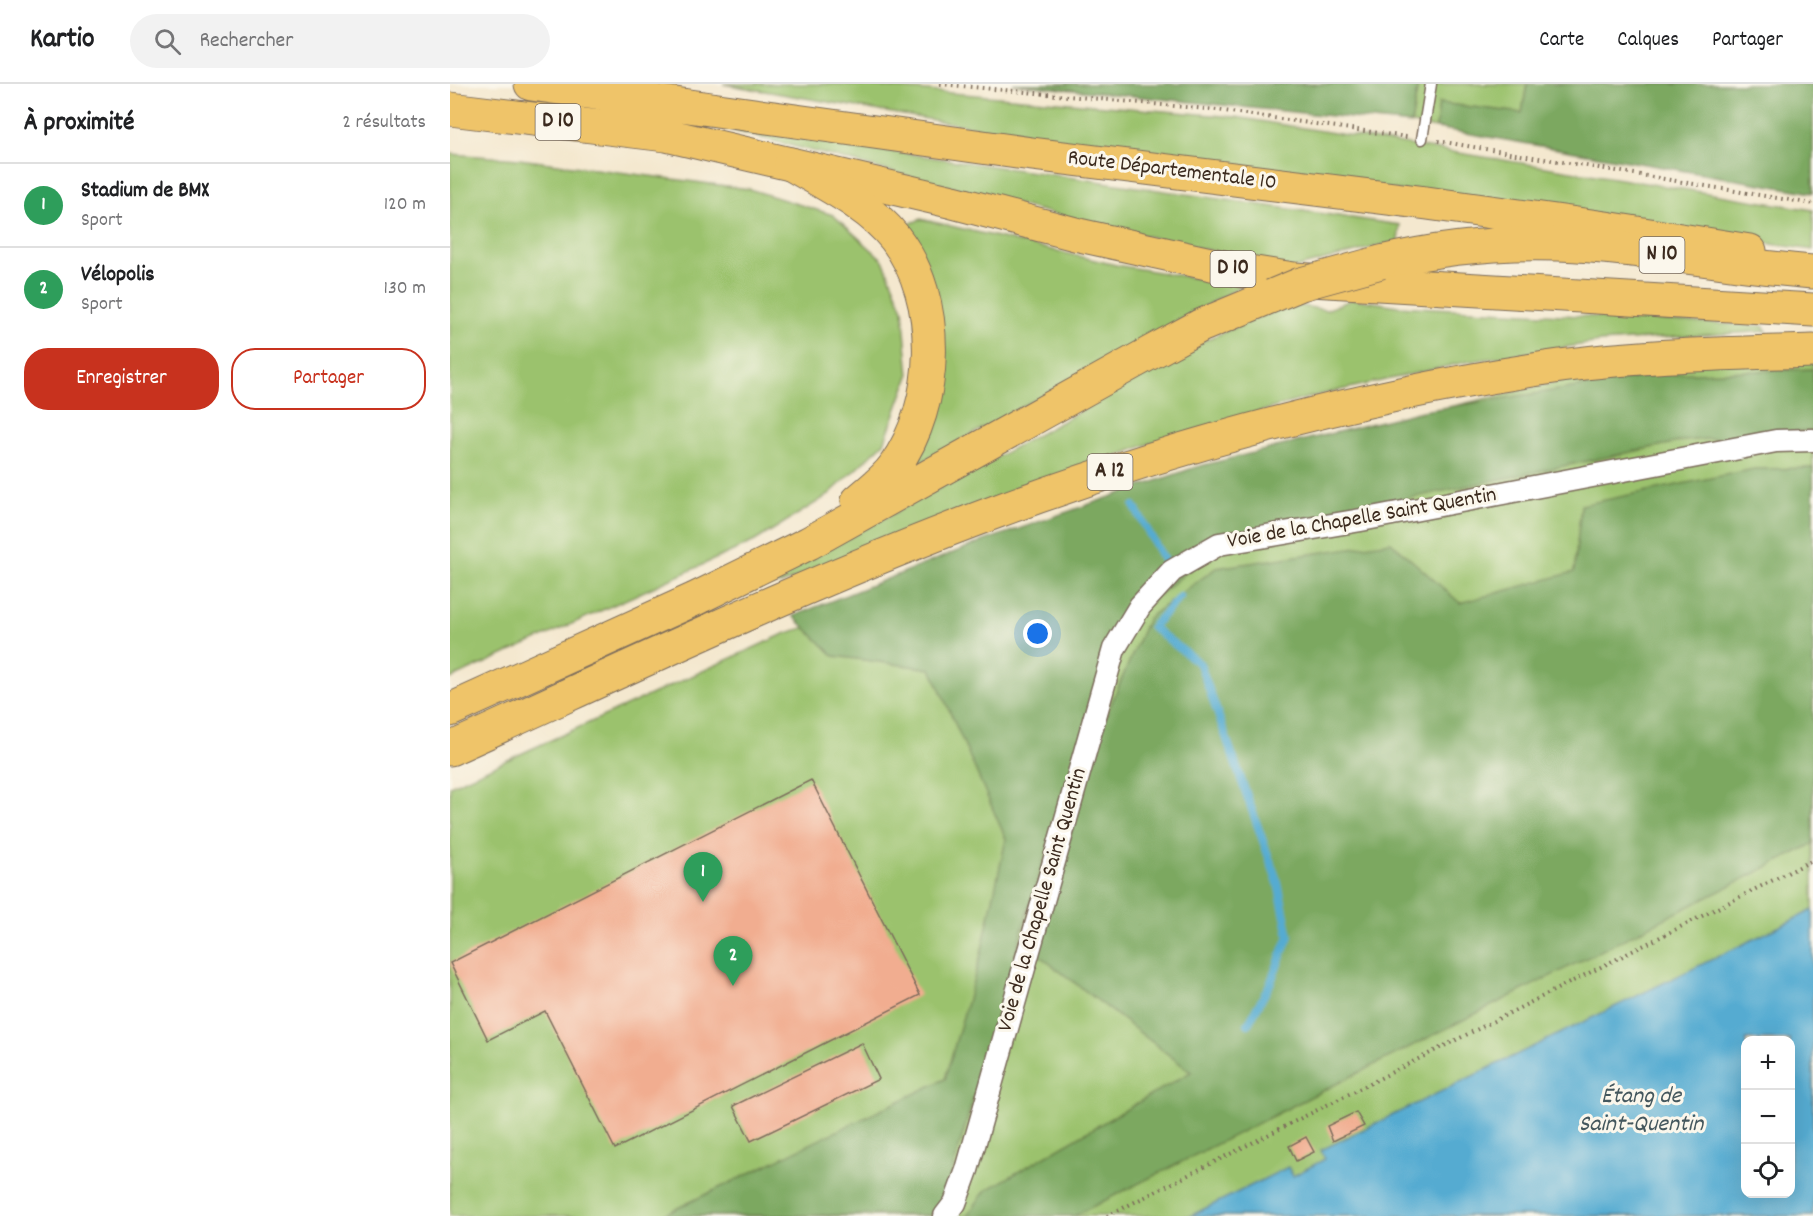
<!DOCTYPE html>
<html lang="fr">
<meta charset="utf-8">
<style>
body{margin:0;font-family:Dekko,sans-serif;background:#f2f2f2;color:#202124}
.controls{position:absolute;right:18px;bottom:18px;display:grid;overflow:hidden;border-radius:12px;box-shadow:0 6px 24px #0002}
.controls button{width:54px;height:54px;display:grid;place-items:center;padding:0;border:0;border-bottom:2px solid #e0e0e0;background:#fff;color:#202124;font:30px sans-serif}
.you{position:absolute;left:588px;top:550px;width:21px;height:21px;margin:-15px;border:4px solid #fff;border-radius:50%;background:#1a73e8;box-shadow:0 0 0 9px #1a73e833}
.badge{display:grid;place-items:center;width:39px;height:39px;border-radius:50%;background:#c8321e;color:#fff;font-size:20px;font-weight:700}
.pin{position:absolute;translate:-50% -50px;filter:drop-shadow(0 2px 3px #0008)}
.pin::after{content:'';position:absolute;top:32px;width:21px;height:18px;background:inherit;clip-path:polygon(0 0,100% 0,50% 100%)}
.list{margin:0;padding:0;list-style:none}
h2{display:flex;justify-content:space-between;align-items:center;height:78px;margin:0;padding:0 24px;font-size:26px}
h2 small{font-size:20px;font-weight:400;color:#757577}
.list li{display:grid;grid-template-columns:39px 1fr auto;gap:18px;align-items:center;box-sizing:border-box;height:84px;padding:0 24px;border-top:2px solid #e0e0e0}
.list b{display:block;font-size:22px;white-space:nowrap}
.list p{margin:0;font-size:20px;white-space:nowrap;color:#757577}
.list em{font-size:20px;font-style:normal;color:#757577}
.actions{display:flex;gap:12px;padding:18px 24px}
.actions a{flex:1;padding:14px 0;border:2px solid #c8321e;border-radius:24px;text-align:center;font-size:21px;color:#c8321e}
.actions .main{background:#c8321e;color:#fff}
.icon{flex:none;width:33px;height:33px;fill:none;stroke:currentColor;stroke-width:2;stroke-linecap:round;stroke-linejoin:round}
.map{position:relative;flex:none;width:1363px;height:1132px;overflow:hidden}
header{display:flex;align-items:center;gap:36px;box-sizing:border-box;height:84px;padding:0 30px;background:#fff;border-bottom:2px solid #e0e0e0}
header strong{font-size:28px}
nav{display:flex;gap:33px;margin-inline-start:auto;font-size:21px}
.search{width:420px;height:54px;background:#f2f2f2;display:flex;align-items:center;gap:15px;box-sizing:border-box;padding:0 21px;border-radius:33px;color:#757577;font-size:22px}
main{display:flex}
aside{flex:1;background:#fff}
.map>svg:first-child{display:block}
.green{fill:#9bc26d;stroke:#6b7646;stroke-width:1.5;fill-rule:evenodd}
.forest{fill:#7ca860;stroke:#5c693f;stroke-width:1.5}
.water{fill:#55abd1;stroke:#486a78;stroke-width:1.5;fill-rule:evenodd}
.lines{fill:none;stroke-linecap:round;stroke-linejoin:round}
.stream{stroke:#55abd1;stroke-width:8}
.building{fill:#f1ad90}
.lane-casing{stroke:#7c6c5c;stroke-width:13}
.street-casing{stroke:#7c6c5c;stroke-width:25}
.primary-casing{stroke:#7c6c5c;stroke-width:35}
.highway-casing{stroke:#7c6c5c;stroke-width:35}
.path{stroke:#7c6c5c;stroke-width:4;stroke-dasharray:1.5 4.5;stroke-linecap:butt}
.lane{stroke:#fff;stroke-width:10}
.street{stroke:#fff;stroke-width:22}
.primary{stroke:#efc469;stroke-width:33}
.highway{stroke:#efc469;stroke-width:33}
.highway-bridge-casing{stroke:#7c6c5c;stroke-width:35;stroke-linecap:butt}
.highway-bridge{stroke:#efc469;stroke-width:33}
.labels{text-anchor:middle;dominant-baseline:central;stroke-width:6;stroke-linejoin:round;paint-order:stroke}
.shield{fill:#fbf7ec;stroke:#75685c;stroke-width:1.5}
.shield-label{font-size:21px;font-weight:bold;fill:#3b2a1e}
.street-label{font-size:22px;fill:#3b2a1e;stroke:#fbf7ec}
.water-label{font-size:24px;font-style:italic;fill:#44575d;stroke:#fbf7ec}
</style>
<header>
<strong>Kartio</strong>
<div class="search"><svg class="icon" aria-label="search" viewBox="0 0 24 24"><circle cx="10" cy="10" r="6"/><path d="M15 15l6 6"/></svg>Rechercher</div>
<nav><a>Carte</a><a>Calques</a><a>Partager</a></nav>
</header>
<main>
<aside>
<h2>À proximité<small>2 résultats</small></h2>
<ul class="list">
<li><span class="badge" style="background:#2e9e5b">1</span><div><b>Stadium de BMX</b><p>Sport</p></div><em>120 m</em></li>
<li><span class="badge" style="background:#2e9e5b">2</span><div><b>Vélopolis</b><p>Sport</p></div><em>130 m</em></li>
</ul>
<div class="actions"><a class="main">Enregistrer</a><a>Partager</a></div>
</aside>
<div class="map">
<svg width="1363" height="1132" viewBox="0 0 1363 1132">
<rect width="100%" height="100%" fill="#fbf7ec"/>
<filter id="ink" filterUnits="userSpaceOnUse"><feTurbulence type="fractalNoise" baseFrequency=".0167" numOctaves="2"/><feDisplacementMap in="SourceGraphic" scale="12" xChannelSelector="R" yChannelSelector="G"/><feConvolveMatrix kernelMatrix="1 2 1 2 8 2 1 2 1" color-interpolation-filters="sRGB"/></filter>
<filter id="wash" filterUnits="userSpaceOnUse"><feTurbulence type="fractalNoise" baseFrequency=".008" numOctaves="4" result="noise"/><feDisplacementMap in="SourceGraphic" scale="24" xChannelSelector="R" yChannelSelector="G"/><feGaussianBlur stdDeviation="1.35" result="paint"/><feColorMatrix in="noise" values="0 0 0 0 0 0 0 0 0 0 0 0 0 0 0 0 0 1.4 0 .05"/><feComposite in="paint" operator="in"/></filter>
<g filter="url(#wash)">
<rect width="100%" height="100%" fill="#f4e8cf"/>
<path class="green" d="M273,0H394L785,33L1363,126V166L623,60Z
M968,0H1077L1072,29L989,19L986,44L961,40Z
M266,42L950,141L948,157L841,185L631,137Z
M0,70L69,75L299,105L383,131L433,176L453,225L459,292L434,359L377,412L305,457L0,595Z
M471,135L666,181L792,202L453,388L477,346L456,141Z
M903,215L948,222L1313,242L1317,247L1150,258L1016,278L864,312L701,359L331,500L310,502L613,337L753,257L840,220L876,226Z
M1363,255V1132H0V702L334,550L539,486L918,342L1258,263ZM1296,956H1340V1110H1296Z"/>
<path class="forest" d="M563,0H968L961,40Z
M1077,0H1363V109L986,44L989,19L1072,29Z
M1363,285V346L1234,357L782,451L666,546L578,826L495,1112L481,1131L211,1132L495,995L531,870L556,755L481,585L384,572L343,532L528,459L746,383L972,327L1212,290Z
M1363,384V760L624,1132H517L535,1107L741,988L586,869L652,641L698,534L766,484L941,458L1010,519L1124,488L1131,421L1304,385Z"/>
<path class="water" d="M1363,826V1132H740L838,1083L843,1092L875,1075L871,1066ZM1296,956H1340V1110H1296Z"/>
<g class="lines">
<path class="stream" d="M684,422L715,478
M730,513L702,543L750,580L828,799L839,852L820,900L798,940"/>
</g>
<g id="blocks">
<path class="building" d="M361,696L470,911L165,1065L95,927L38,956L0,879Z
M412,959L429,995L301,1057L283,1022Z
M906,1028L914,1042L883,1057L877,1042Z
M856,1053L864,1068L846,1077L839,1062Z"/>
</g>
</g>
<g filter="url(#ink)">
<use href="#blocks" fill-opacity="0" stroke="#7c6c5c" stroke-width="1.5"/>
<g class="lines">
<g class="lane-casing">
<path id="lane" d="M972,55L981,0"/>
</g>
<g class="street-casing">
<path id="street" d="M495,1132L505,1119L517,1086L664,565L690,522L722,487L769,460L911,436L1326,357L1363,356"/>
</g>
<g class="primary-casing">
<path id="primary" d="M81,0L582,70L977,119L1156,144L1300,167
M0,25L216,51L503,118L629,151L793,187L844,195L1363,226"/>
</g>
<g class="highway-casing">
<path id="highway" d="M341,80C376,101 419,121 445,154C493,216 489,321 444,383C435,396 420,406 408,417
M931,178C989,164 1048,158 1108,160C1193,163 1278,182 1363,188
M0,626L245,515L359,459L700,269L750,242L822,212
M0,665C181,583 361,496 548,427C721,363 900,314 1083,286C1176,271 1269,270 1363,267"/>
</g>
<path class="path" d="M490,0L767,26L957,53
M988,57L1363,120
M657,1132L1363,776"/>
<use href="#lane" class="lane"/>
<use href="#street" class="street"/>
<use href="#primary" class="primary"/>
<use href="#highway" class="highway"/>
<g class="highway-bridge-casing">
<path id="highway-bridge" d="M822,212L851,200L931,178"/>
</g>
<use href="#highway-bridge" class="highway-bridge"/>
</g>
</g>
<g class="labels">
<g class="shield">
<rect x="85.5" y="20" width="45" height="36" rx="4.5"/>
<rect x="1189.5" y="153" width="45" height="36" rx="4.5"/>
<rect x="760.5" y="167" width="45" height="36" rx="4.5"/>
<rect x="637.5" y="370" width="45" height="36" rx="4.5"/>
</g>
<g class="shield-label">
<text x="108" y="38">D 10</text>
<text x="1212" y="171">N 10</text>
<text x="783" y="185">D 10</text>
<text x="660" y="388">A 12</text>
</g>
<g class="street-label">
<text transform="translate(722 87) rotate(7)">Route Départementale 10</text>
<text transform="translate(912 435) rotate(-10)">Voie de la Chapelle Saint Quentin</text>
<text transform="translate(593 816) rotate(-74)">Voie de la Chapelle Saint Quentin</text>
</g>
<g class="water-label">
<text x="1191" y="1013">Étang de<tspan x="1191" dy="28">Saint-Quentin</tspan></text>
</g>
</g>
</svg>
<div class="controls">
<button>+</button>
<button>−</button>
<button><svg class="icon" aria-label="locate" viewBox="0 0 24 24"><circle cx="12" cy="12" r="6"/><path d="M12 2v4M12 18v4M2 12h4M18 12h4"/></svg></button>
</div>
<div class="you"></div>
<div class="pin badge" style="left:253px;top:818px;background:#2e9e5b">1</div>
<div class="pin badge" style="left:283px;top:902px;background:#2e9e5b">2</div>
</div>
</main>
